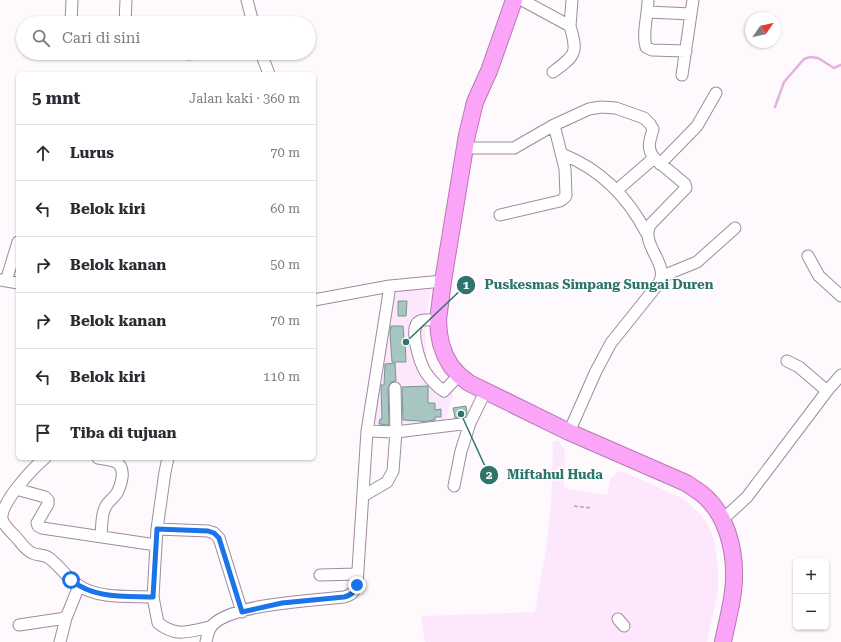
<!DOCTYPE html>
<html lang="id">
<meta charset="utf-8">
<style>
body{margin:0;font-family:"Roboto Serif",serif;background:#f7f7f7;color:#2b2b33}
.controls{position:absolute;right:12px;bottom:12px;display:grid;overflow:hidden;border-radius:6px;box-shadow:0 1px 3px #0004}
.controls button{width:36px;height:36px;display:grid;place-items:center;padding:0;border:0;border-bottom:1px solid #e1e1e2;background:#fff;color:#2b2b33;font:20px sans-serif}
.compass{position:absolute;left:745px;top:12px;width:36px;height:36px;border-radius:50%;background:#fff;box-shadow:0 1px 3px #0004;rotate:56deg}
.stop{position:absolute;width:12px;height:12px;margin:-9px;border:3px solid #1a73e8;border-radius:50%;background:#fff}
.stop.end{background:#1a73e8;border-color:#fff;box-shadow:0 1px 4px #0008}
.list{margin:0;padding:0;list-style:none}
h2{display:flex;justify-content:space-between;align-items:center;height:52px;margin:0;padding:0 16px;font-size:17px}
h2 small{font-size:13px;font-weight:400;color:#7c7c81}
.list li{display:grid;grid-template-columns:26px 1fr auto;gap:12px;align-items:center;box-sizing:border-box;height:56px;padding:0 16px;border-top:1px solid #e1e1e2}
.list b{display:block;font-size:15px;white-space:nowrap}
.list em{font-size:13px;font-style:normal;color:#7c7c81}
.icon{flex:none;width:22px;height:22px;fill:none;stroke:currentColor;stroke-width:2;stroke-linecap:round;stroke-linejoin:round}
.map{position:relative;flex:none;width:841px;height:642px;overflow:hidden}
.search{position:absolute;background:#fff;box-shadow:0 1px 3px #0004;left:16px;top:16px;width:300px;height:44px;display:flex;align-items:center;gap:10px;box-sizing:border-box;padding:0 14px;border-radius:22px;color:#7c7c81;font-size:15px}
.panel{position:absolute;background:#fff;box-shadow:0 1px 3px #0004;left:16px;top:72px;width:300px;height:388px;border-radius:6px}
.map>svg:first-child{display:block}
.built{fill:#fde7fc}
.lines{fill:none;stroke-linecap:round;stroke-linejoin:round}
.stream{stroke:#e4b2e2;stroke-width:2.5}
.building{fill:#a7c6c1;stroke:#779590}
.minor-casing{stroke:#9f8b9e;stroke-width:13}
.highway-casing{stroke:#b57ab2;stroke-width:18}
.path{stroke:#b1aab0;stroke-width:1.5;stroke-dasharray:4 2;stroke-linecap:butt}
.minor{stroke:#fff;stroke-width:11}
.highway{stroke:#fba5f8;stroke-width:16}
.route{stroke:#1a73e8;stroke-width:5}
.leader{fill:none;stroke:#2e756b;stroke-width:1.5}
.callout-dot{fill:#2e756b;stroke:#fff;stroke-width:1.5}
.mark-label{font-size:12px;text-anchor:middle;font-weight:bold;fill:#fff}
.callout-label{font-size:13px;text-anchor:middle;font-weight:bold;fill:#2e756b;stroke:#fff;stroke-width:3;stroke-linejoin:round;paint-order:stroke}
</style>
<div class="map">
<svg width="841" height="642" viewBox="0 0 841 642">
<rect width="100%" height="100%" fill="#fef9fd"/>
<path class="built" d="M432,285L425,321L427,363L453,395L445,423L371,429L393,297L396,291L402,287Z
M558,440L562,445L565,452L564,488L607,495L611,478L619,471L624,472L684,499L701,515L709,527L714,539L718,568V590L707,642H425L421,616L535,612L547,543L551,505L553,442Z"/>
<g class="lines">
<path class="stream" d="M775,107L784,82L804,59L810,57L818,58L834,68L841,65"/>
</g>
<path class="building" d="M398,301H407L406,316H398Z
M391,326H403L404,339H405L406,362H392L390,333Z
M395,363L396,381L391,382L388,388L389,425L379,424L380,419H382L381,385H384L385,364Z
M428,386V403H435V410L441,409V417H435V420L421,422V421L403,420L402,387Z
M466,406L467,413L465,417L455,418L453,408Z"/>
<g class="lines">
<g class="minor-casing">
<path id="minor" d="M247,0L253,23
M522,0L570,26L572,0
M648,0C648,14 642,34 646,47L652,50L686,51
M648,12L691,14
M71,23L72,0
M125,23L126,0
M261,53L269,74
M188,54L197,53
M553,72C576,55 578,53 570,26
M682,75L693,0
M464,148H514L554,125L589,109L601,107L616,108L644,118L650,124L653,129C650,141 646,147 654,158L685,184L686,188L650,225C640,245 670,264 659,283L611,343L596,371L569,432
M562,154C600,169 628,197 647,234
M660,164L697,126L716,93
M617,190L654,158
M500,215L560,201L563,199L566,196L565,169L554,125
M808,256L819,276L841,296
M662,278L670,273L697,262L735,228
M0,280L18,283
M6,281L18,242
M314,300L390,286L443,281
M438,320C433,320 424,319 420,321C407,327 421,365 426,373C431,380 437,387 444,391L459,375
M787,361L799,367L827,391
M367,431L396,432L470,423
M45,458C33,468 0,503 2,519C4,526 10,531 15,536C20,541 25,550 32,553C38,556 44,554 49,558C60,566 67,578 78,585C97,599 130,596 153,597
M98,458C104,459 112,460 116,462C127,468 121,485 117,493C113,499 107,502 105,508C101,516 102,527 101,536
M168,458L165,472L157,529L156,545L153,597L158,623C178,638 188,631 211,627
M454,486L461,451L470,423L485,392
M16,489L45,497L48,500V504L37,523L38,526L42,528L156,545
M363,496L387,482L393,471L396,432L395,388
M722,520L747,497L827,391L841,375
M157,529L208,531L214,533L219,538L242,612
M320,575L357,574
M618,619L624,626
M19,625L66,618
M60,642L66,618L79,586
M206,642C207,637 208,631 211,627C227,604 316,600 344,597C352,595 354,592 357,585L367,431L390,286"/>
</g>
<g class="highway-casing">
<path id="highway" d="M514,0L489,71L475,102L467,135L443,281L438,320L439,333L441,344L445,355L451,366L459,375L469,383L569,432L686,483C692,487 697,490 702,494C726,513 735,549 734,578C734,599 727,621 723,642"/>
</g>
<path class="path" d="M574,506L591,508"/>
<use href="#minor" class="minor"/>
<use href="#highway" class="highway"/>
</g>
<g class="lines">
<path class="route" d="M71,580C94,599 125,596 153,597L157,529L208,531L214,533L219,538L242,612L282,603L344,597C352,595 354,592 357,585"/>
</g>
<path class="leader" d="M406 342L466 285M461 414L489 475"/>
<g class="callout-dot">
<circle cx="406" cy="342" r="4"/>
<circle cx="461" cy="414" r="4"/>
<circle cx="466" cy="285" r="10"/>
<circle cx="489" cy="475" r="10"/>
</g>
<g class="mark-label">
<text x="466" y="289">1</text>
<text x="489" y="479">2</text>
</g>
<g class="callout-label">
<text x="599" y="289">Puskesmas Simpang Sungai Duren</text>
<text x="555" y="479">Miftahul Huda</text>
</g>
</svg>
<div class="controls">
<button>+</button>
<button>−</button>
</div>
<svg class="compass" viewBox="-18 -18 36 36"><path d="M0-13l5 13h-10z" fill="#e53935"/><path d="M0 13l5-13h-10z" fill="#7c7c81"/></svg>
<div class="stop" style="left:71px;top:580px"></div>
<div class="stop end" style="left:357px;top:585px"></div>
<div class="search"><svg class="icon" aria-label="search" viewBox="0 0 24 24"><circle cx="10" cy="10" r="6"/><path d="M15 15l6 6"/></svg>Cari di sini</div>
<section class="panel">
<h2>5 mnt<small>Jalan kaki · 360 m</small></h2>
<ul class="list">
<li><svg class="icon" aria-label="ahead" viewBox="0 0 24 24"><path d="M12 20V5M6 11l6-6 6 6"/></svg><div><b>Lurus</b></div><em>70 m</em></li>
<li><svg class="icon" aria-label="left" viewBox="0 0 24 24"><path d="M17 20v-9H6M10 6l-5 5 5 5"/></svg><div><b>Belok kiri</b></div><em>60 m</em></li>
<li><svg class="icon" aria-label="right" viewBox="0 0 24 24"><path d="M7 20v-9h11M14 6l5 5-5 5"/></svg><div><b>Belok kanan</b></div><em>50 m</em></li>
<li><svg class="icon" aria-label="right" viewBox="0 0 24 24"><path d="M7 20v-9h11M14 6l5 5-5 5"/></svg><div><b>Belok kanan</b></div><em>70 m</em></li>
<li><svg class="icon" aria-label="left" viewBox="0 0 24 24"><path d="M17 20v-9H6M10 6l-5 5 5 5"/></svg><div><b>Belok kiri</b></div><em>110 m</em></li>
<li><svg class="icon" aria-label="arrive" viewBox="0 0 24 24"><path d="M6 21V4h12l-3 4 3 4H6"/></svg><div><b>Tiba di tujuan</b></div></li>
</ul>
</section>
</div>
